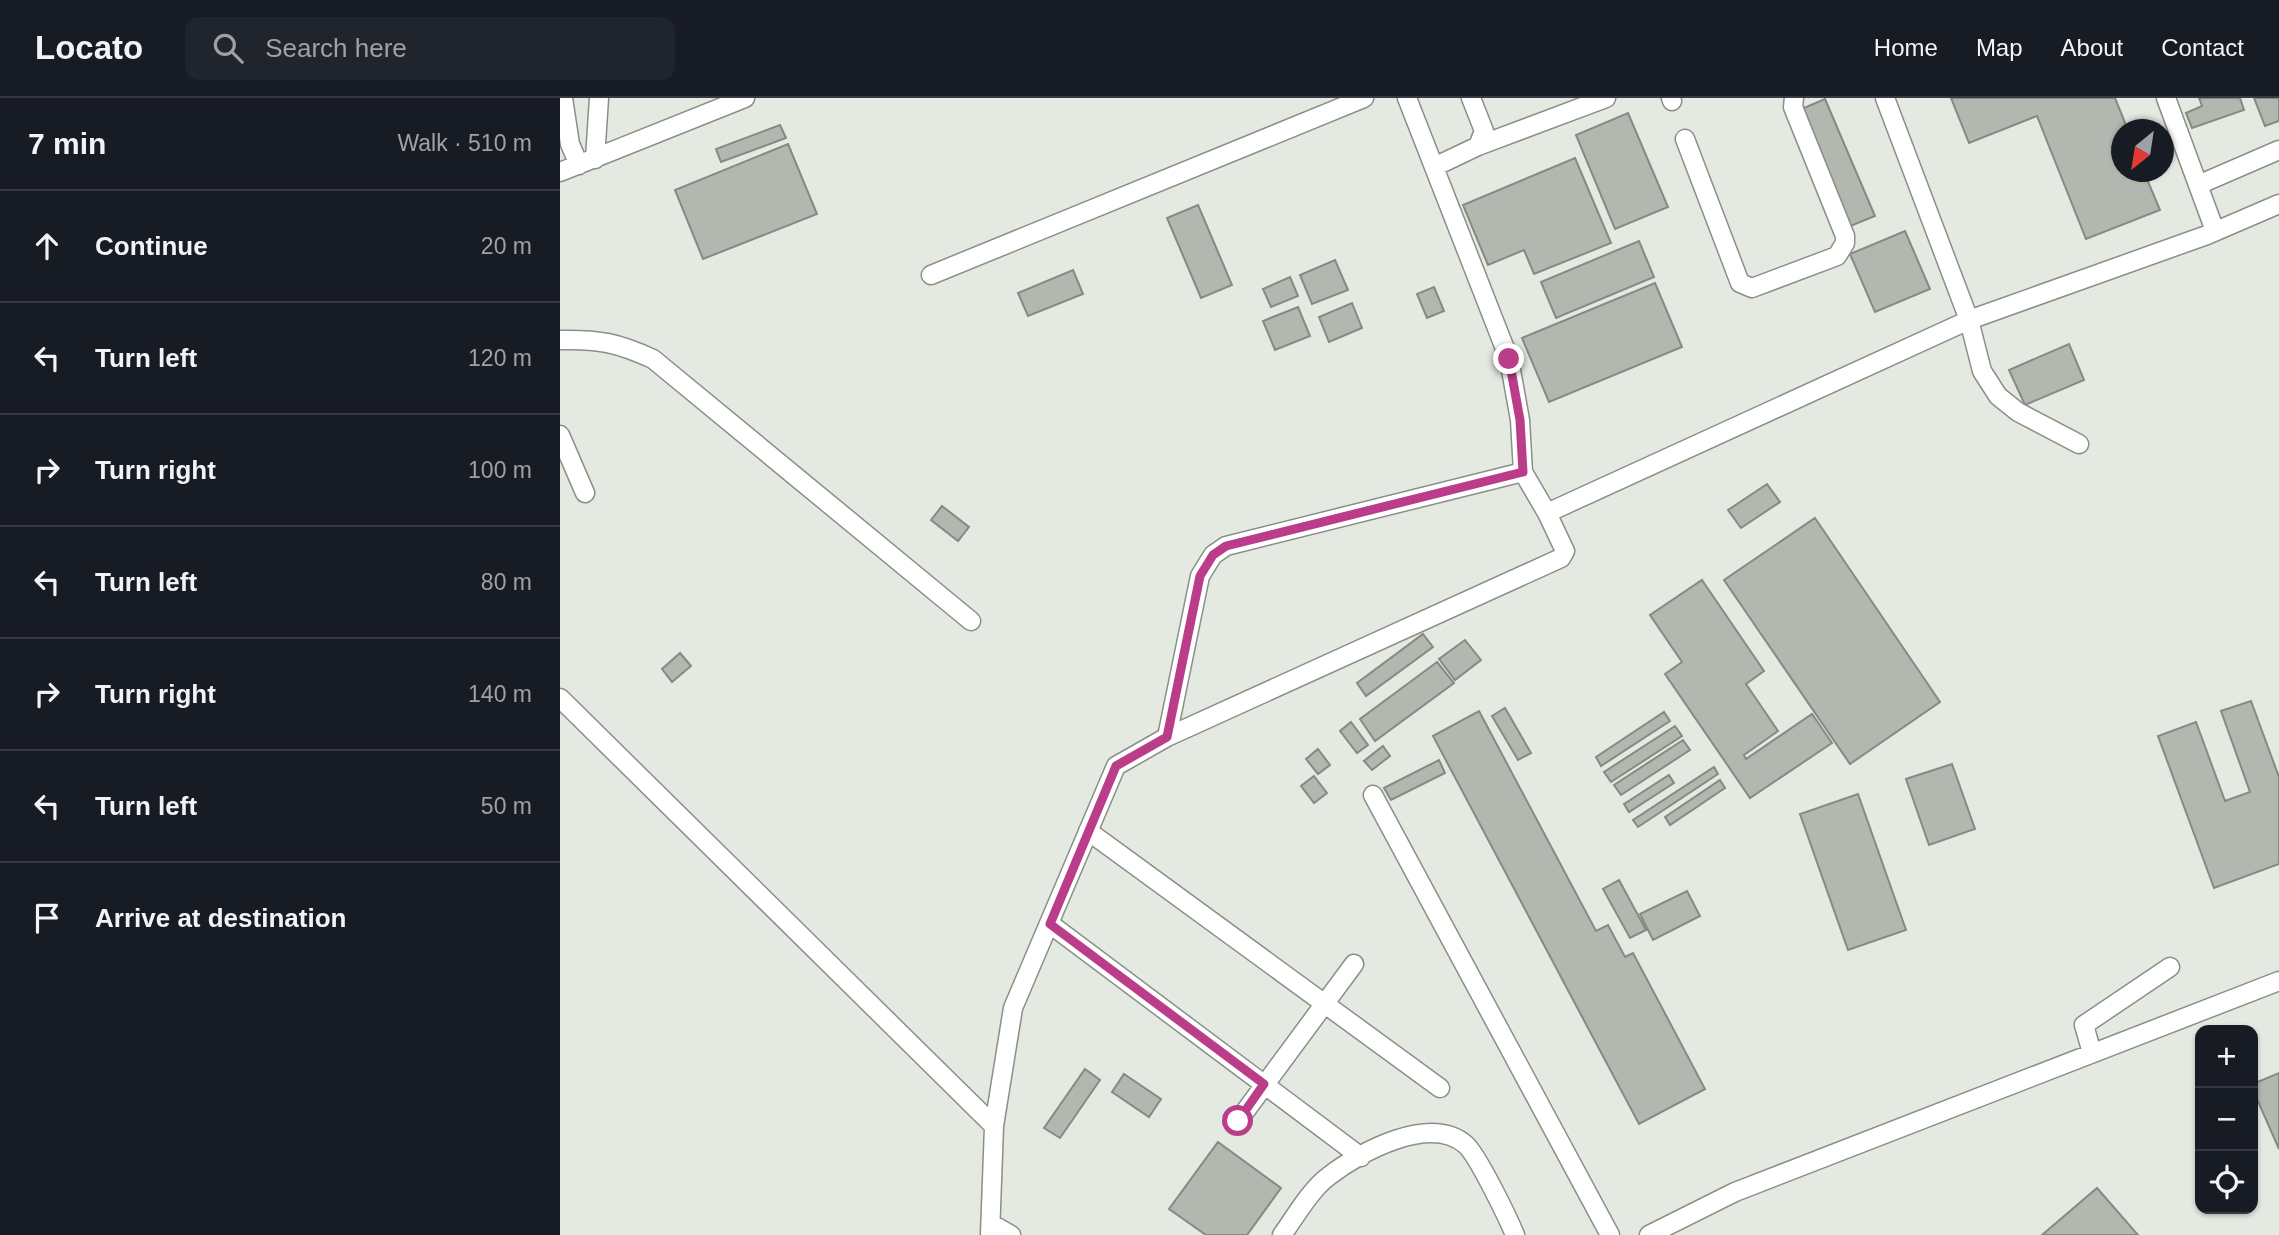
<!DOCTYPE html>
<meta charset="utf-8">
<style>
body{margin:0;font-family:Helvetica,sans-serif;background:#20242c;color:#f1f3f6}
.controls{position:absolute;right:21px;bottom:21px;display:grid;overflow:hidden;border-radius:14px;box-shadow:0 2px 5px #0004}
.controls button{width:63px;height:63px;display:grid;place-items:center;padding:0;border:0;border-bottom:2px solid #363941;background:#171b24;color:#f1f3f6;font:35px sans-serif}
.compass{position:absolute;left:1551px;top:21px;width:63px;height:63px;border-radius:50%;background:#171b24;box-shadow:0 2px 5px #0004;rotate:210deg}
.stop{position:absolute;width:21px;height:21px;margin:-16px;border:5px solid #bb3d8a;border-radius:50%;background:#fff}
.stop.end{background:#bb3d8a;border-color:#fff;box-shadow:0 2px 7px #0008}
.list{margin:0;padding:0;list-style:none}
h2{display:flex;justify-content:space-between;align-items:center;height:91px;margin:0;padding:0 28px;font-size:30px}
h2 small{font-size:23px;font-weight:400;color:#9ea1a6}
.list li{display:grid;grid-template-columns:46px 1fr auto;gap:21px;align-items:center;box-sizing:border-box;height:112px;padding:0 28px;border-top:2px solid #363941}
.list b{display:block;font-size:26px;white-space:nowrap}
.list em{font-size:23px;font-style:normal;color:#9ea1a6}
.icon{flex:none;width:38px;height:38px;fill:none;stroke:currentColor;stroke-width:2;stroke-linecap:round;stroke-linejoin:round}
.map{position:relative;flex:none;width:1719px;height:1137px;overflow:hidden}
header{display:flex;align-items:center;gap:42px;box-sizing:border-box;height:98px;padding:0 35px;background:#171b24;border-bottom:2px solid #363941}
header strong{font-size:33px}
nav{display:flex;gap:38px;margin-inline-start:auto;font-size:24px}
.search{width:490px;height:63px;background:#20242c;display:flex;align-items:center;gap:18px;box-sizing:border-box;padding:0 24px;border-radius:14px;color:#9ea1a6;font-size:26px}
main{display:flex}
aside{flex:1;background:#171b24}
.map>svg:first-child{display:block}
.building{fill:#b2b7b0;stroke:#858a83;stroke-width:2}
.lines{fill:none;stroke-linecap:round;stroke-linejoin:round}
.minor-casing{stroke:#8a8f87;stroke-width:21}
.minor{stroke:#fff;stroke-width:18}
.route{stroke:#bb3d8a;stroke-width:9}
</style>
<header>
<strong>Locato</strong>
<div class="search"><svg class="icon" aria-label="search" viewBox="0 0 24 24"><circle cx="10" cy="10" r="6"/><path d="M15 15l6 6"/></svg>Search here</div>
<nav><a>Home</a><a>Map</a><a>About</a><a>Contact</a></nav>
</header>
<main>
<aside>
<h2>7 min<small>Walk · 510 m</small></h2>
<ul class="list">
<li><svg class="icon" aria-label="ahead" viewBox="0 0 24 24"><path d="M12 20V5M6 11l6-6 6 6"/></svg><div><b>Continue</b></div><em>20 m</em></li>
<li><svg class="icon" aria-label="left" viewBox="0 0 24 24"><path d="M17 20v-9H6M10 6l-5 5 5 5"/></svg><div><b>Turn left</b></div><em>120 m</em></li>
<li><svg class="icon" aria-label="right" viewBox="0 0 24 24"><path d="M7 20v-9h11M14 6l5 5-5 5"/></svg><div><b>Turn right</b></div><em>100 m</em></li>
<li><svg class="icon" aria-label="left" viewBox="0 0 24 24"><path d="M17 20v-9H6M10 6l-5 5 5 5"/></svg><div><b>Turn left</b></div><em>80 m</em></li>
<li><svg class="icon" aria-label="right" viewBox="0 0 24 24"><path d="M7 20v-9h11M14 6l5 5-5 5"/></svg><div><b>Turn right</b></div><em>140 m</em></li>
<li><svg class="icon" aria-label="left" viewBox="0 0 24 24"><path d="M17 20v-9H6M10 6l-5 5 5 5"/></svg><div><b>Turn left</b></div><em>50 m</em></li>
<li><svg class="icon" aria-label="arrive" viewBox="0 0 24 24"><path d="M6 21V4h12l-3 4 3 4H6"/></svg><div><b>Arrive at destination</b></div></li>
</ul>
</aside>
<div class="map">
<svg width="1719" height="1137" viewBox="0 0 1719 1137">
<rect width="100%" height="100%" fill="#e4eae2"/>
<path class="building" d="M1391,0H1555L1568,32H1562V74H1584L1600,112L1526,141L1477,18L1409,45Z
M1639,0H1680L1684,12L1632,30L1626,15L1642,8Z
M1694,0H1719V23L1705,28Z
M1265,1L1315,118L1288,129L1239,12Z
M1068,15L1108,109L1055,131L1016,37Z
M220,27L226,40L161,64L156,51Z
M228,46L257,116L143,161L115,92Z
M1015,60L1051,145L974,176L964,152L928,167L903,107Z
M638,107L672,187L641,200L607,120Z
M1345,133L1370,191L1315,214L1290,156Z
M1079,143L1094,179L996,220L981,184Z
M775,162L788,192L752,206L740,177Z
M513,172L523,196L468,218L458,195Z
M730,179L738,198L711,209L703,191Z
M1095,185L1122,249L989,304L962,240Z
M874,189L884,213L867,220L857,196Z
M792,205L802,230L769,244L759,219Z
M738,209L750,238L715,252L703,223Z
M1509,246L1524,282L1465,307L1449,272Z
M1207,386L1220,404L1181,430L1168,412Z
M382,408L409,429L398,443L371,422Z
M1255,420L1380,604L1290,666L1164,482Z
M1142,482L1204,573L1186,586L1218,633L1184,657L1186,661L1252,616L1272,645L1190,700L1105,576L1122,564L1090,517Z
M863,536L873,549L806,598L797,585Z
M905,542L921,562L895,582L879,561Z
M120,555L131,568L112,584L102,571Z
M877,564L894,585L815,643L800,621Z
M1691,603L1719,679V766L1654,790L1598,638L1636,624L1665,703L1690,694L1661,613Z
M945,610L971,655L958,662L932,618Z
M919,613L1036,833L1048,827L1065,859L1073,855L1145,991L1079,1026L873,638Z
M1104,614L1110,623L1041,668L1036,659Z
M791,624L808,647L797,655L780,633Z
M1115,628L1122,638L1051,684L1044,674Z
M1123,642L1130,652L1061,697L1054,687Z
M823,648L830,658L812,672L804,663Z
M758,651L770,667L758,676L746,661Z
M879,662L885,675L831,702L824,690Z
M1392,666L1415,731L1369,747L1346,681Z
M1154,669L1158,676L1078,729L1073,722Z
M1109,677L1114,685L1069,714L1064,706Z
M754,678L767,695L754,705L741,688Z
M1160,682L1165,690L1110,727L1105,719Z
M1298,696L1346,832L1288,852L1240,716Z
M1059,782L1086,832L1070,840L1043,791Z
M1127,793L1140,818L1093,842L1080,816Z
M525,971L540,982L500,1040L484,1030Z
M1719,975V1051L1693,992V986Z
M564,976L601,1001L589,1019L552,994Z
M658,1044L721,1090L687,1137H646L609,1111Z
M1537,1090L1578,1137H1482Z"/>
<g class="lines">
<g class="minor-casing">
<path id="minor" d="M3,0L10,46L19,67
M847,0L949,261L960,322L963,374L987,415
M1111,0L1112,3
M1325,0L1409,222L1422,273L1438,298L1458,314L1519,346
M1606,0L1655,133
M1125,41L1180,185L1192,190L1277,158L1285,145V138L1233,9L1234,0
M918,48L1046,0
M35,61L39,0
M874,69L918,48L924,33L911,0
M0,74L185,0
M1638,87L1719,52
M371,177L804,0
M0,242C39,241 58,245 93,261L411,523
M0,337L25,395
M0,600L434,1028
M607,639L640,478L653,457L666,448L963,374
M813,697L1050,1137
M528,733L880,990
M490,826L801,1059
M1532,955L1524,927L1610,869
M678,1023L794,866
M432,1126L451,1137
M430,1137L434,1028L453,910L556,668L607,639L1001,460L1005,453L987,415L1409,222L1647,137L1719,106
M722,1137C735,1119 751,1091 769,1078C801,1053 871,1016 906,1047C918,1058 948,1120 955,1137
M1089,1137L1175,1094L1719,883"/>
</g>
<use href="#minor" class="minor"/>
</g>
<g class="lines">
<path class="route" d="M678,1023L704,986L490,826L556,668L607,639L640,478L653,457L666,448L963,374L960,322L949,261"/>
</g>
</svg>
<div class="controls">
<button>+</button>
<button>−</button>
<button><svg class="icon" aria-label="locate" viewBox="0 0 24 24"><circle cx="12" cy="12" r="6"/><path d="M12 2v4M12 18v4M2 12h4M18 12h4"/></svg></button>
</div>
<svg class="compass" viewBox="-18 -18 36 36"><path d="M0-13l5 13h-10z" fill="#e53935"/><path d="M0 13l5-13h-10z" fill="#9ea1a6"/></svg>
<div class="stop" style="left:678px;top:1023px"></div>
<div class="stop end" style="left:949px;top:261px"></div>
</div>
</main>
